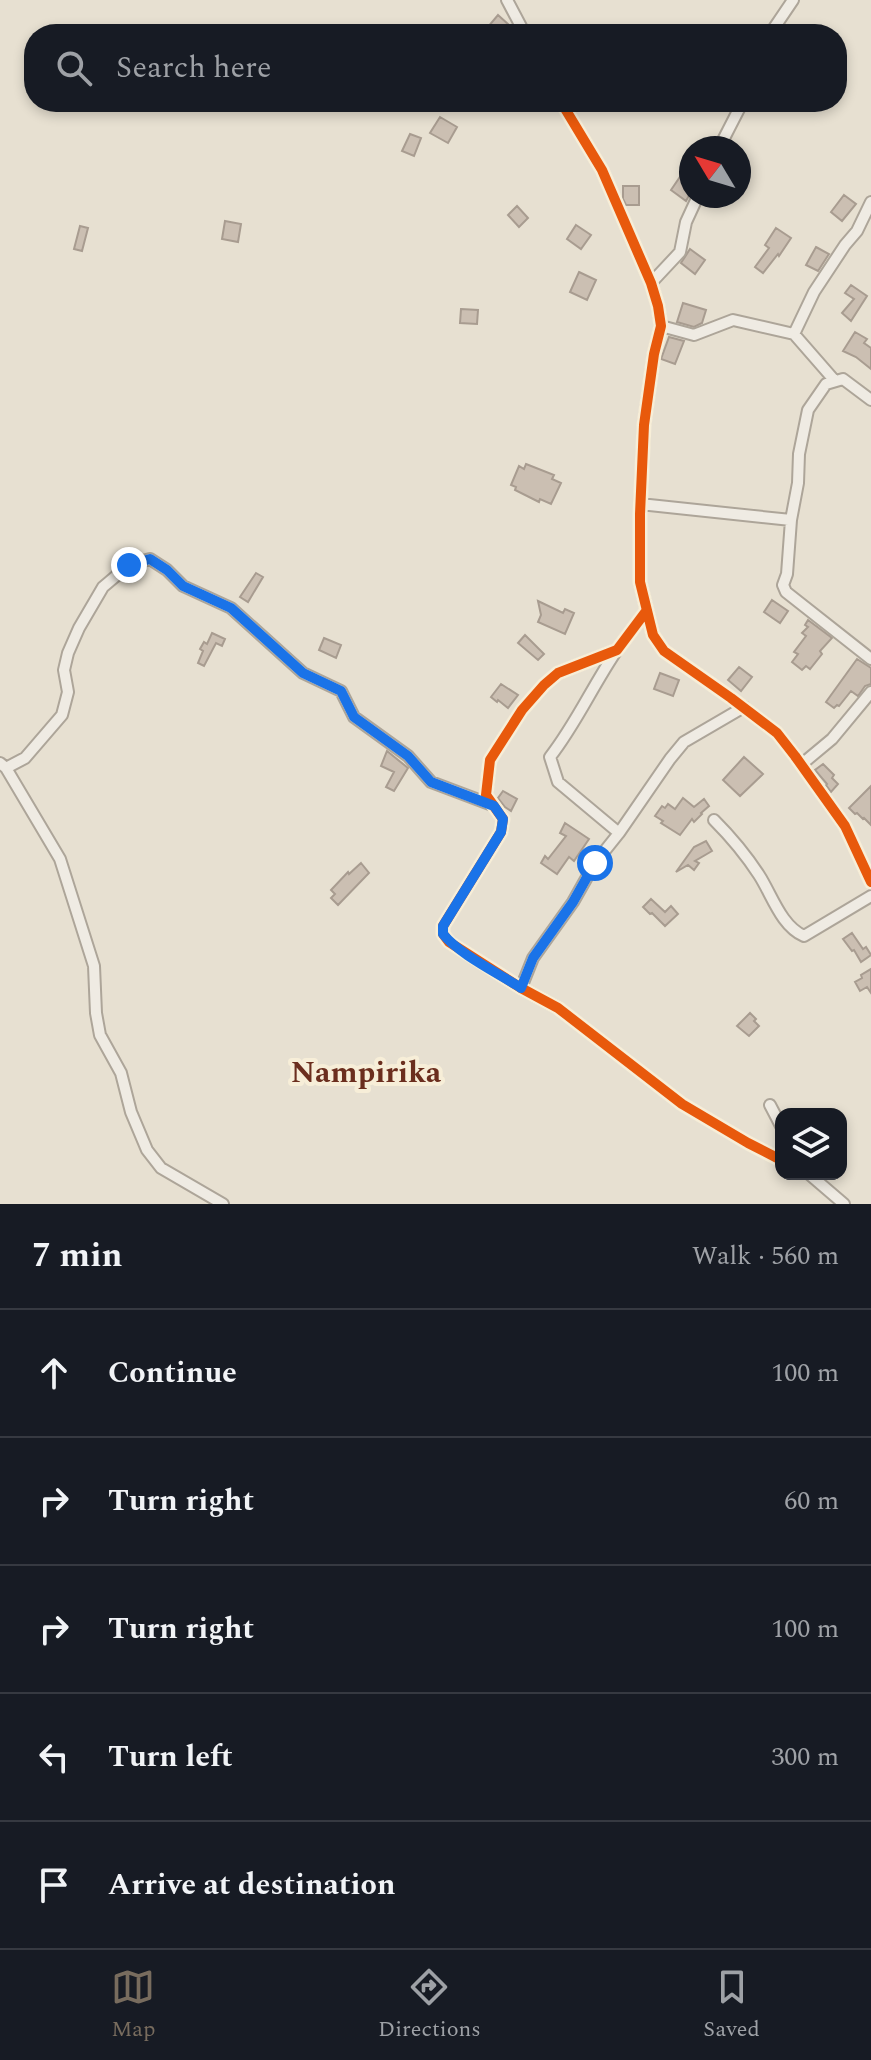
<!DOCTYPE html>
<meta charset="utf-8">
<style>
body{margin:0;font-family:Spectral,serif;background:#242831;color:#f1f3f6}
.controls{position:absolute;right:24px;bottom:24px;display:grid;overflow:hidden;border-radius:16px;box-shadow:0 4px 12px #0003}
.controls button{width:72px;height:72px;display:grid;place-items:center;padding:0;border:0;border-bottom:2px solid #363941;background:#171b24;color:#f1f3f6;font:40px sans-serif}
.compass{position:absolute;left:679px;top:136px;width:72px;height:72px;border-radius:50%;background:#171b24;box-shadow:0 4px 12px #0003;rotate:308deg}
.stop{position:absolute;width:24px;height:24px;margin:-18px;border:6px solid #1a73e8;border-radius:50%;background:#fff}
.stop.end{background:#1a73e8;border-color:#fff;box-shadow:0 2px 8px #0008}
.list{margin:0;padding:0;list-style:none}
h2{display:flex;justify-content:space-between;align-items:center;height:104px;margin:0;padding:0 32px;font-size:34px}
h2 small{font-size:26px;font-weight:400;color:#9ea1a6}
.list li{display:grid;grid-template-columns:52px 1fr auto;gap:24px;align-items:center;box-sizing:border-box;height:128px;padding:0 32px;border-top:2px solid #363941}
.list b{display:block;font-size:30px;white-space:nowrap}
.list em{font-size:26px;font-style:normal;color:#9ea1a6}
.icon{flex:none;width:44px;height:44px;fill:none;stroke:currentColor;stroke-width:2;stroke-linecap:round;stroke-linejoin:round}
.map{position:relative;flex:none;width:871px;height:1204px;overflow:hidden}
.search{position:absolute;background:#171b24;box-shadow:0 4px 12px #0003;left:24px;right:24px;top:24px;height:88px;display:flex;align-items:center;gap:20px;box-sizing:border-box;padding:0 28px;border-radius:32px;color:#9ea1a6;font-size:30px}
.sheet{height:744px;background:#171b24}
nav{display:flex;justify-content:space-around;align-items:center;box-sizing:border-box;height:112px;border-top:2px solid #363941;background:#171b24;font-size:22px;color:#9ea1a6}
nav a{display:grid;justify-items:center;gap:4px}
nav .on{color:#786c5e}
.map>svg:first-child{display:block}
.building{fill:#cbbfb2;stroke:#a89c90;stroke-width:2}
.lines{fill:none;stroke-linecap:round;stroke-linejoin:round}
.street-casing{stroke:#ada599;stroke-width:14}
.street{stroke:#efebe3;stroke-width:10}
.cycleway-casing{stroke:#f7eed8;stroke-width:15}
.cycleway{stroke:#e8590c;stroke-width:10}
.route{stroke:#1a73e8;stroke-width:10}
.labels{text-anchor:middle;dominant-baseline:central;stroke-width:8;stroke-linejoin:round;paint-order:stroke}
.quarter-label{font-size:30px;font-weight:bold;fill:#6b2e1e;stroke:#f7eed8}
</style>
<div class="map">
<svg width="871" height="1204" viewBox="0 0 871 1204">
<rect width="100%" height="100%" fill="#e7e0d1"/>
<path class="building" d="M498,15L509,25L502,34H482Z
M440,117L457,127L448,143L430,133Z
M410,134L421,138L414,156L402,151Z
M684,171L691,176V192L686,201L671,190Z
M623,186H639V205H626L623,199Z
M844,195L856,204L842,221L831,212Z
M517,206L528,218L519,227L508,215Z
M225,221L241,224L238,242L222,239Z
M576,225L591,235L581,249L567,239Z
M80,226L88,228L82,251L74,249Z
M776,228L791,238L779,256L778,254L763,273L755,267L769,248L765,245Z
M816,247L829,254L818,271L806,265Z
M690,249L705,260L695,274L681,263Z
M579,272L596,280L587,300L570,292Z
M851,285L867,296L851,321L842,313L854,299L845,293Z
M683,303L706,310L702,323L694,327L677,322Z
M461,309L478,310L477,324L460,323Z
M855,332L867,339L864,343L871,348V369L856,357L843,351Z
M669,337L684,341L675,364L661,359Z
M526,464L554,475L552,479L561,483L551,504L540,499L539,502L515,490L516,487L511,485L519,466L524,469Z
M256,573L263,577L248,602L240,597Z
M772,600L788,611L780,623L764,612Z
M538,601L563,613L565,609L574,613L565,634L538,622L541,615Z
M808,620L832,638L820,651L822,654L810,669L806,666L802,670L792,662L798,654L794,652L806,636L802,633L808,627L805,625Z
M212,633L225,639L222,646L216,643L204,666L198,663L203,651L200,649L204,642L207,644Z
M525,635L544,654L538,660L518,643Z
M324,638L341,645L336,658L319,650Z
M857,659L871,668V684L865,686L858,696L851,691L839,706L837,705L834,708L826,702Z
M739,667L752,677L741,691L728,680Z
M660,673L679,680L673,696L654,689Z
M501,684L518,695L508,708L498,700L497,702L491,697Z
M387,751L408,768L394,791L386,787L394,772L381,766Z
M744,757L763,774L740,796L723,780Z
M823,764L834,775L832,778L838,784L831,792L826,785L827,784L815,770Z
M871,786V825L864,818L863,819L857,813L855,814L849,808Z
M503,791L517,799L511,811L505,807L498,798Z
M683,798L694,807L704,799L709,806L701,813L702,814L694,822L692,819L680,835L661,823L663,821L655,816L662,806L665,808L668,804L675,809Z
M565,823L589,839L574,861L569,857L557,874L541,863L545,856L548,859L566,836L560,833Z
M706,841L712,851L695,861L699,863L694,870L688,865L676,872L694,847Z
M361,863L369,873L338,905L331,898L335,894L331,890L348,872L349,874Z
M651,899L665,912L671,906L678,914L665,926L652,913L650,914L643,907Z
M852,933L863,949L866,947L871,955L861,962L854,950L852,951L843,939Z
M871,969V993L867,987L860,991L855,982L862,978L861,975Z
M750,1013L756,1019L754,1021L759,1026L749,1036L737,1026Z"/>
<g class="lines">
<g class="street-casing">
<path id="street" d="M507,0L525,34
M770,34L793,0
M561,102L602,170L651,283L658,306L661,326L654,354L644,425L640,514V582L653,635L664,651L731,698L777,733L795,756L845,826L871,882
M719,148L739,109L741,102
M651,283L680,252L686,222L698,196
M661,326L694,335L733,320L794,334L835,381
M794,334L814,292L845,245L857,231L871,202
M871,400L843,379L826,384L808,410L799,454L798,483L791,520L787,574L783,585L786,592L871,659
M640,504L791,520
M647,610L617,650L558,673L544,685L522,710L490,760L486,795L503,819L501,832L443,926V934L449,942L521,988L558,1008L682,1104L748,1143L781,1160
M617,650C593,685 576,724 550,757L558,782L619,833
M0,763L6,768L60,859L94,966L96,1013L100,1035L121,1073L131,1112L147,1150L161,1168L223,1204
M802,764L832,739L871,692
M6,768L25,758L62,715L68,692L64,670L68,653L79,628L103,587L129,565L150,559L167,570L183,586L231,608L303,673L341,691L354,717L408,756L431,782L492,805
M714,820C731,837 746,855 759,875C772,895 781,926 804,936L871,896
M521,988L533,958L573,902L595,863L619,833L670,759L684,742L744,707
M770,1105L781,1126
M809,1174L844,1204"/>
</g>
<use href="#street" class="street"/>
<g class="cycleway-casing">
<path id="cycleway" d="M561,102L602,170L651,283L658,306L661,326L654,354L644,425L640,514V582L653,635L664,651L731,698L777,733L795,756L845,826L871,882
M647,610L617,650L558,673L544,685L522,710L490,760L486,795L503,819L501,832L443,926V934L449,942L521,988L558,1008L682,1104L748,1143L781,1160"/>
</g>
<use href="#cycleway" class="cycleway"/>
</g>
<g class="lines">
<path class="route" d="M129,565L150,559L167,570L183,586L231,608L303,673L341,691L354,717L408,756L431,782L494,806L503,819L501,832L443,926V934C459,954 498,973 521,988L533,958L573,902L595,863"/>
</g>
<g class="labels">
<g class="quarter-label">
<text x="366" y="1073">Nampirika</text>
</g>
</g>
</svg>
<div class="controls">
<button><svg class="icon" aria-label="layers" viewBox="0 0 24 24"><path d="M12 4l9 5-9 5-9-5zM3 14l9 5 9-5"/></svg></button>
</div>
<svg class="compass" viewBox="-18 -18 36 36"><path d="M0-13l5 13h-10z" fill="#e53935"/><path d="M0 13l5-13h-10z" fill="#9ea1a6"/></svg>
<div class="stop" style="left:595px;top:863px"></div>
<div class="stop end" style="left:129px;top:565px"></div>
<div class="search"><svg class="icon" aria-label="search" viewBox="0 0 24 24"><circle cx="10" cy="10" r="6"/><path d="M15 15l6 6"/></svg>Search here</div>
</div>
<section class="sheet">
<h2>7 min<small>Walk · 560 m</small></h2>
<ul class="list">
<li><svg class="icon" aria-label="ahead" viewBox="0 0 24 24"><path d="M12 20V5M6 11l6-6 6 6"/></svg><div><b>Continue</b></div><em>100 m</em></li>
<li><svg class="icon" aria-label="right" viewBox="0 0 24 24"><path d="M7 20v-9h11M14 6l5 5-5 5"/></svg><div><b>Turn right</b></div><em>60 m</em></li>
<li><svg class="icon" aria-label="right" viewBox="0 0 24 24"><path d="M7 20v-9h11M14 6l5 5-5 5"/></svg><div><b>Turn right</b></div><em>100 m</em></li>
<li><svg class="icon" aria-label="left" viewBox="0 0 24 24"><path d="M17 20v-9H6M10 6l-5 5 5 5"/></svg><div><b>Turn left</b></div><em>300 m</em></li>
<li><svg class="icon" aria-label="arrive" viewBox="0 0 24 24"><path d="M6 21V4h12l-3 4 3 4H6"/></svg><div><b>Arrive at destination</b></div></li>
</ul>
</section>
<nav>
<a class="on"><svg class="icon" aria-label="map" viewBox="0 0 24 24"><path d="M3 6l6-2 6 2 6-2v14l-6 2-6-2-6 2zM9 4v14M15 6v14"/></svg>Map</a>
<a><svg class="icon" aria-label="directions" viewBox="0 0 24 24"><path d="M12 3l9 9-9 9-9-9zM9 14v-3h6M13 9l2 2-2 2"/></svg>Directions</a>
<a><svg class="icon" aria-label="saved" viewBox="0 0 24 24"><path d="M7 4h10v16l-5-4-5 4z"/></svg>Saved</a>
</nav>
